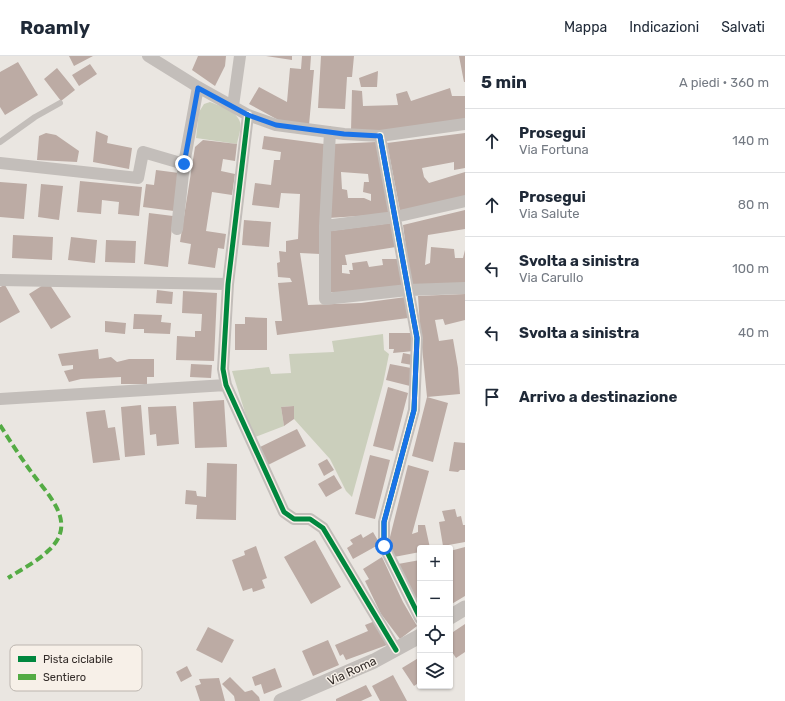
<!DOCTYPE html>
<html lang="it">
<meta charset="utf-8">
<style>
body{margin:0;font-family:Rubik,sans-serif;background:#f6f6f7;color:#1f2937}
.controls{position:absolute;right:12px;bottom:12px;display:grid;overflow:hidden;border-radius:4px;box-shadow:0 1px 3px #0004}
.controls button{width:36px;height:36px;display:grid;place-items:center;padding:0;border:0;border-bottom:1px solid #e0e1e3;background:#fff;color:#1f2937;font:20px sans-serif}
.stop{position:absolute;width:12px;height:12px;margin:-9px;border:3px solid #1a73e8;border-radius:50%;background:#fff}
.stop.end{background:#1a73e8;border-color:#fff;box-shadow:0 1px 4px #0008}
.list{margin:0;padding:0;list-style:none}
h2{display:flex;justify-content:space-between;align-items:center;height:52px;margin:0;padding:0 16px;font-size:17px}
h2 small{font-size:13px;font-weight:400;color:#747a83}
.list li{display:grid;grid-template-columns:26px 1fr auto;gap:12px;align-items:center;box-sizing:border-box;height:64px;padding:0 16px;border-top:1px solid #e0e1e3}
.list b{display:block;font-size:15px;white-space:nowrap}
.list p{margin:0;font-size:13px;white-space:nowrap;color:#747a83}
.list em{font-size:13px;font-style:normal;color:#747a83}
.icon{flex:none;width:22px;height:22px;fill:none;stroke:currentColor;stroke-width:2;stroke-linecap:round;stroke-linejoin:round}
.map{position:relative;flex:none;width:465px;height:645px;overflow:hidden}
header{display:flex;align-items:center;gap:24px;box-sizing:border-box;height:56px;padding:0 20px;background:#fff;border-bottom:1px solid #e0e1e3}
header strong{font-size:19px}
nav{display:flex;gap:22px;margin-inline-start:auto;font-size:14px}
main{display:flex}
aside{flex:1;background:#fff}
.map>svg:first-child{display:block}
.green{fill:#cbcfbc}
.building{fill:#bcaba4;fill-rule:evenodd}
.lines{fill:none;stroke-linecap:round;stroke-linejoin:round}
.service{stroke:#c3beba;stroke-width:6}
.minor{stroke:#c3beba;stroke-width:12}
.tertiary{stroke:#c3beba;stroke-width:15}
.quiet{stroke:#54ab44;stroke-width:4;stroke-dasharray:8 4;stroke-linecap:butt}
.cycleway-casing{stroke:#f7f0e8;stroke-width:8}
.cycleway{stroke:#00873e;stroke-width:5}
.route{stroke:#1a73e8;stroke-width:5}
.labels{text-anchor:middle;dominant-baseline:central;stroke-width:3;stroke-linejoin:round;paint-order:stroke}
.street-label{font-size:12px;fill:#332c29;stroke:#f7f0e8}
.key{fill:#f7f0e8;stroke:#bcb5af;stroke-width:1}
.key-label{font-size:11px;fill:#332c29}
</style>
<header>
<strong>Roamly</strong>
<nav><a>Mappa</a><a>Indicazioni</a><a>Salvati</a></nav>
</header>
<main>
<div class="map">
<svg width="465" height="645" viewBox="0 0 465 645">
<rect width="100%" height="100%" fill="#eae6e1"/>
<path class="green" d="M210,46C220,50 237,55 240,66C242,71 238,82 237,88L196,82L199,56L204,48Z
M383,278L384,294L389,298L383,328L352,441L346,435L330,403L294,363V350L281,351L284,370L253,382L232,315L269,311L271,318L291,317L289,298L334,296L332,285Z"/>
<path class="building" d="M69,0H93L74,10Z
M198,0H226L225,10L215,30L192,14Z
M266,0H292V4Z
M302,0H311L310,14H314L309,69L282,66L249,48L259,31L287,46L290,12L301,13Z
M321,0H354L352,21H347L345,53L318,52Z
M459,0H465V26H464Z
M18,6L38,39L5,59L0,51V16Z
M90,8L97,18L79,30L72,19Z
M57,12L75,34L61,45L44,23Z
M378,15L377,31H361L359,22Z
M450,32L452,40H465V63L380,77L351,75L352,34L362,35L363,50L398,49L396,38L407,35L411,45Z
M96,75L108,80L107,87L132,92L129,113L93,106Z
M46,77L56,79L79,95L77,106L37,104L39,80Z
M465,77V112L454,114V106L422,112L424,121L429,127L465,116V140L400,155L387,87Z
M264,80L324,88L320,198L300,197L308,249L361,247L406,241L408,262L277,279L275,265H282L278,227L292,226L290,222L278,221L277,207L280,206L279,195L286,196V185L298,183L300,138L281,137L279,152L252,149L255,127L271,129L274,104H280L281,96L262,93Z
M203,84L237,88L235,105L223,103L221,115L235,118L232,139L212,136L206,175L226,178L224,193L218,192L215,212L188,208L191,188L180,186L195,91Z
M376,86L390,158L328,162L333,88ZM341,116L368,118L369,126H364L363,136L371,138V145L364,142H348L347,134L342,133Z
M156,114L179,117L174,155L143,151L146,128L154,129Z
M80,125L142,131L139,160L118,158L119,146L102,144L101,158L77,156Z
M0,126L27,128L24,163L0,161Z
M41,128L63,130L59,164L38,161Z
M465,154V173L428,179L425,209L430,207L431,191L454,193L455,202H463L465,194V229L413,232L409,214L403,169Z
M149,157L173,160L168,211L144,208Z
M244,164L271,166L269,191L242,189Z
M392,167L396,191L345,199L347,209H342V217L350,218L349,214H353L352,207L367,205L369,211L383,209L382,203H397L403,232L350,237L329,236L330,175Z
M13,179L53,181L52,204L12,202Z
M71,181L97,184L95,207L68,204Z
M106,184L136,185L135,207L105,206Z
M48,226L71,261L51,273L29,238Z
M5,229L20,256L0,267V231Z
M157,234L173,236L172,248L156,247Z
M183,235L217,237L214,305L176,304L177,280L195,281V275H201L202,258L182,257Z
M465,238V264L445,269L443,263L435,264L439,285L453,283L458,312L460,338L427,341L420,271L418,240Z
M134,258L162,259L161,266L171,267L170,278L144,277V273H133Z
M245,261L267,262V294H235V268H245Z
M105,265L126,267L125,278L105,276Z
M389,277H412L414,295L393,297L394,293H389Z
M98,293L99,303L111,301L117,306L129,303H154V321H147V328H121V321L81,323L69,326L64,315L73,313V309L62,310L58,298Z
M403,297L413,299L412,309L401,307Z
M191,308L212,309L211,322L190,321Z
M390,308L411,312L410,330L386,324Z
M388,331L408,337L393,395L373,390Z
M427,341L448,347L433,406L412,400Z
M224,344L227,391L195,392L193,346Z
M141,349L145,399L125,401L121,351Z
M176,350L179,388L157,390L156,378L150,379L148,351Z
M294,350V363L284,370L281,351Z
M105,354L108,372L115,371L120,404L93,407L86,356Z
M297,373L306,390L268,409L260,391Z
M454,386L465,387V414H460L458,416L449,415Z
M370,399L390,404L375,463L355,458Z
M327,403L334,414L324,420L318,408Z
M207,407L237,408L236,464L196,463L197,449L185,448L186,434L196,435L197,440L206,441Z
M408,409L429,415L412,478L418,476V469H425L430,492H420V496L394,501L389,485Z
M334,419L342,432L326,441L318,428Z
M455,453L457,461L461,460L463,469H465V486L443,490L439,466L445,465L442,455Z
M373,476L380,488L353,503L347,492L353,488L350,484L361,478L363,482Z
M315,484L341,531L311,548L284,501Z
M256,490L267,522L262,524L265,532L253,536L252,532L243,535L232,504L245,499L244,495Z
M465,491V540L450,549V495Z
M382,501L403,546L417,570L400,583L381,558L365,525L369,523L363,513Z
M420,504V553L398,508Z
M375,565L387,589L346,604L343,598L340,600L335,589L368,575L365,569Z
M465,568V596L456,602L450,593V578Z
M208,571L234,584L222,607L196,594Z
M328,584L339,609L313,620L302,595Z
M420,601V626L414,630L402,612Z
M187,610L192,620L181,626L176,616Z
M275,612L282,631L264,638L261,628L255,630L252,621Z
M393,619L407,645H380L372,630Z
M230,621L245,636L252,634L259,641L260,645H235L234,640L222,628Z
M219,622L225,645H200L195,630L201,628L199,623Z
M366,629L372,640L361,645H336V643Z"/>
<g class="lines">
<path class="service" d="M0,86L35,61L60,47"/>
<path class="minor" d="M148,0L198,31L248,59L276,69L344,78L380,80L465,68
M233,50L240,0
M248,59L228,228L223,313L226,329L284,456L294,463H310L323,472L396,594
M330,76L325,170V243L408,234L465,232
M380,80L417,282L414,354L384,466V490L420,562
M0,107L138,122L143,96L184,108L198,31
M325,170L395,161L465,145
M177,173L184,108
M0,224L228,228
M0,343L226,329"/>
<path class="tertiary" d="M450,561L465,552
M281,645L374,605L420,580"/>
<path class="quiet" d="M0,369C10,385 21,402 32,417C49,440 78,467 49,494C38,505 22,513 8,522"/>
<g class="cycleway-casing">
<path id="cycleway" d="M248,59L228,228L223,313L226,329L284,456L294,463H310L323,472L396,594
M380,80L417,282L414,354L384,466V490L420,562"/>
</g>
<use href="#cycleway" class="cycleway"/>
</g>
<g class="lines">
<path class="route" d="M184,108L198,32L248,59L276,69L344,78L380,80L417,282L414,354L384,466V490"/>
</g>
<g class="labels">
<g class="street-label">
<text transform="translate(352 615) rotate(-25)">Via Roma</text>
</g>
</g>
<rect x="10" y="589" width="132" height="46" rx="6" class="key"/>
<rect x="18" y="600" width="18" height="6" fill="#00873e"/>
<rect x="18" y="618" width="18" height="6" fill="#54ab44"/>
<g class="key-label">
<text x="43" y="607">Pista ciclabile</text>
<text x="43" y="625">Sentiero</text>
</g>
</svg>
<div class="controls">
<button>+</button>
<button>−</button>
<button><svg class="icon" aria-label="locate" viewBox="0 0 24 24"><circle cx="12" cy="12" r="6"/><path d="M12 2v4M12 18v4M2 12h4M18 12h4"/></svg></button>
<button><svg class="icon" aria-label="layers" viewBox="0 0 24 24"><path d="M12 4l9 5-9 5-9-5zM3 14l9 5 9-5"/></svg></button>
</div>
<div class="stop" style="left:384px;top:490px"></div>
<div class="stop end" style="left:184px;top:108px"></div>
</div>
<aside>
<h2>5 min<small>A piedi · 360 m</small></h2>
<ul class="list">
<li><svg class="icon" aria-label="ahead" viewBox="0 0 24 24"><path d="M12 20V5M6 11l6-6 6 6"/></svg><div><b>Prosegui</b><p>Via Fortuna</p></div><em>140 m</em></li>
<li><svg class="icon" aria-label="ahead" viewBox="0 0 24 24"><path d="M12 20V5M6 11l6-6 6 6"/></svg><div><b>Prosegui</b><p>Via Salute</p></div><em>80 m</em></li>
<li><svg class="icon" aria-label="left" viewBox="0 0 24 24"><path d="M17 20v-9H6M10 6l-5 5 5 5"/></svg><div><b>Svolta a sinistra</b><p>Via Carullo</p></div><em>100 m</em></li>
<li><svg class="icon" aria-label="left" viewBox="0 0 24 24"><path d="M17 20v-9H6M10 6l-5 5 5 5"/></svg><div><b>Svolta a sinistra</b></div><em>40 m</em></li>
<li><svg class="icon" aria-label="arrive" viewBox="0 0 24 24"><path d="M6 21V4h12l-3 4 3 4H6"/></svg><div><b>Arrivo a destinazione</b></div></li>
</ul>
</aside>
</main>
